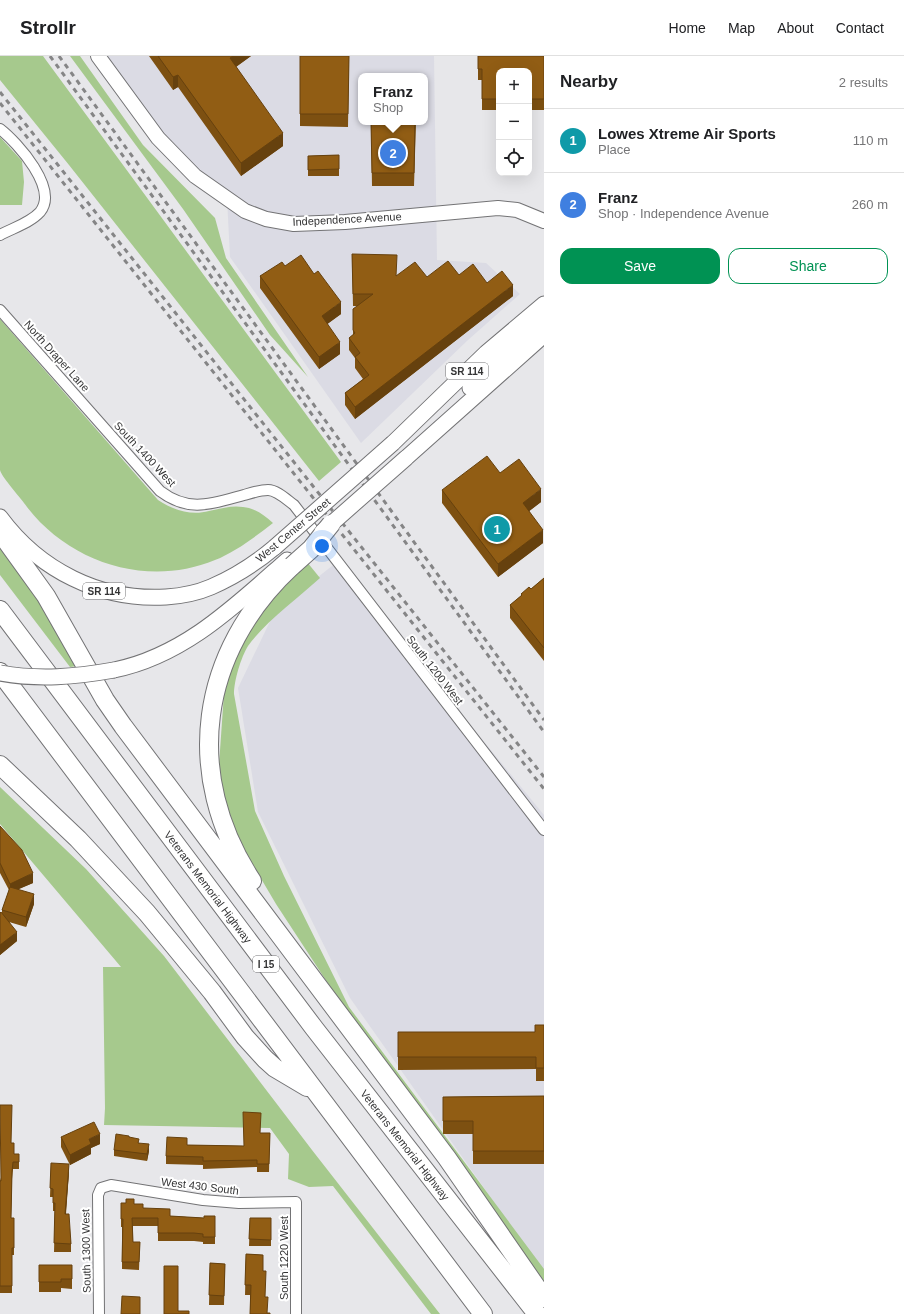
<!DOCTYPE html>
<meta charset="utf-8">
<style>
body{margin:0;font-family:Arial,sans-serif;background:#f6f6f6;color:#202124}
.controls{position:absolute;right:12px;top:12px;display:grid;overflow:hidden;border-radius:8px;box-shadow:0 4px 16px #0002}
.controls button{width:36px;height:36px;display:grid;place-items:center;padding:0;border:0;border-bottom:1px solid #e0e0e0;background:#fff;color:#202124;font:20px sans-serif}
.you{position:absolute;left:322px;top:490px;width:14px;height:14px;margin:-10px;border:3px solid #fff;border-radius:50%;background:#1a73e8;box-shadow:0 0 0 6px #1a73e833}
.badge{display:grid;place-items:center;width:26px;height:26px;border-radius:50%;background:#009253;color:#fff;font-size:13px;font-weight:700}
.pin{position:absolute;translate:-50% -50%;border:2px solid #fff;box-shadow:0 1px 4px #0006}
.popup{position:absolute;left:358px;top:17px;width:70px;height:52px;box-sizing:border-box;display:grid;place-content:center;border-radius:8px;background:#fff;filter:drop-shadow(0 1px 3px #0005);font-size:13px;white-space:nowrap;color:#757577}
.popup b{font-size:15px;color:#202124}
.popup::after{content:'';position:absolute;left:50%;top:100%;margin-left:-8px;border:8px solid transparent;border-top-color:#fff}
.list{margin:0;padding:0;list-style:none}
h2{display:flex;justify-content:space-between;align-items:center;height:52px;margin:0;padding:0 16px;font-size:17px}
h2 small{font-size:13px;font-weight:400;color:#757577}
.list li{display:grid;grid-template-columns:26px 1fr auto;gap:12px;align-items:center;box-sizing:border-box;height:64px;padding:0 16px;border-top:1px solid #e0e0e0}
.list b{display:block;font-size:15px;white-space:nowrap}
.list p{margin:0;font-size:13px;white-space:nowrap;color:#757577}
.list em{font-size:13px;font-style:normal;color:#757577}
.actions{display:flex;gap:8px;padding:12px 16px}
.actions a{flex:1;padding:9px 0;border:1px solid #009253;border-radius:12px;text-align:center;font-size:14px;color:#009253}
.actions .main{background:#009253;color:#fff}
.icon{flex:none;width:22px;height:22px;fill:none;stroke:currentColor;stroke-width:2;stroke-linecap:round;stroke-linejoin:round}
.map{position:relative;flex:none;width:544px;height:1258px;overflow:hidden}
header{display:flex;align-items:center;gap:24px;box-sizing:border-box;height:56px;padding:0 20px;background:#fff;border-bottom:1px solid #e0e0e0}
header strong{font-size:19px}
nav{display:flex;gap:22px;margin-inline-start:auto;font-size:14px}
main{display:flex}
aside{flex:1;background:#fff}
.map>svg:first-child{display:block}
.built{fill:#dbdbe4;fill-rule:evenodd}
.green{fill:#a6c98d}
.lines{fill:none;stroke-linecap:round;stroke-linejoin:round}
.street-casing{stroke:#737375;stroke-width:12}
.secondary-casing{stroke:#737375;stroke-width:16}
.primary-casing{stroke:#737375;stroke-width:17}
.highway-casing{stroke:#737375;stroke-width:20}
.street{stroke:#fff;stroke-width:10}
.secondary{stroke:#fff;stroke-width:14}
.primary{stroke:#fff;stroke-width:15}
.highway{stroke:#fff;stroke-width:18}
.rail{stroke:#858586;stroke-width:3;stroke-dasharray:5 5;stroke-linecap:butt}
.primary-bridge-casing{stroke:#737375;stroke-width:17;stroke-linecap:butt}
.highway-bridge-casing{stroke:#737375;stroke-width:20;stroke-linecap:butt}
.primary-bridge{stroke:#fff;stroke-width:15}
.highway-bridge{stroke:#fff;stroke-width:18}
.wall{fill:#7d5011}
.shaded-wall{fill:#66410e}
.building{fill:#915d14;stroke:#66410e}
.labels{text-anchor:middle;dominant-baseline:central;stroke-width:4;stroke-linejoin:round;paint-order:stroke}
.shield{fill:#fff;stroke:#717172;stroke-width:1}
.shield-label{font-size:10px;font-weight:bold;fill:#343435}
.street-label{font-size:11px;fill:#343435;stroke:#fff}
</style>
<header>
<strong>Strollr</strong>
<nav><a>Home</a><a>Map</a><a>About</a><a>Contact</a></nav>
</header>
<main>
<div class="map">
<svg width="544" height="1258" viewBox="0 0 544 1258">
<rect width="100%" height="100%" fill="#e7e7ea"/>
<path class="built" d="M98,0H434L437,204L486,207L520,238L468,284L361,387L230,201L227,142L158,82ZM361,20H425V66H361Z
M337,506L544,759V1217L350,942L258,756L238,632L275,555Z"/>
<path class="green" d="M0,0H43L341,406L319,425L69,109L0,24Z
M70,0H80L143,89L215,162L226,202L308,321L270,279L183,153Z
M0,81L22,105L24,126L22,149H0Z
M0,263L158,444C173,454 191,460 209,455C220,453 231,449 243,451C255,452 264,459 273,467C255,481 235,496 215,504C148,532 70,507 27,451C22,443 2,422 0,414C0,406 0,387 0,378C0,340 0,301 0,263Z
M0,485L33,533L78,610L70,611L0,519Z
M307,506L320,522C298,542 264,567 248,590C241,601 234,625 234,638L255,755L284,820L349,951L544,1213V1229L327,926L276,848L243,792L229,760L220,732L219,709L224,637L229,617L241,588L270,544Z
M0,731L86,813L164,900L312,1094L440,1258H431L333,1130L309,1131L288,1123L289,1098L270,1072L104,1069L105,1052L103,911H121L0,768Z"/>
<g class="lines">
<g class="street-casing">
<path id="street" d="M0,73C18,87 59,133 40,156C30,167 13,172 0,179
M0,254L160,435C189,457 211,448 244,439C251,437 260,434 268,434C277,434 287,444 294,449L544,774
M99,1258L98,1139L101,1132L111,1129L203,1144L239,1147L296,1146V1258"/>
</g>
<g class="secondary-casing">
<path id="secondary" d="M98,0L158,82L195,120L245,155L266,163L294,168L345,166L498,152L517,154L544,165"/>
</g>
<g class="primary-casing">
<path id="primary" d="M470,332L544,263
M393,387L486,297L544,248
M406,402L544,279
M0,461C39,514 100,545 166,541C181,540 197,537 211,531C234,521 256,507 275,491
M114,614C184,600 236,549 287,504"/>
</g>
<g class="highway-casing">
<path id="highway" d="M0,476L46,540L105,644L123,670L447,1102L544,1242
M0,554L314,972L537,1258
M0,616L483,1258
M0,709L78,783L147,857L212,936L245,981L265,1003L275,1012L307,1031
M252,825C182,718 199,596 292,510"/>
</g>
<use href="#street" class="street"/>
<use href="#secondary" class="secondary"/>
<use href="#primary" class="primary"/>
<use href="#highway" class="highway"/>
<path class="rail" d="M50,0L544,676
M59,0L544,664
M0,36L544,721
M0,47L544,733"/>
<g class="primary-bridge-casing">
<path id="primary-bridge" d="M322,476L406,402
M275,491L393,387
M0,617C39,624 75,621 114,614"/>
</g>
<g class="highway-bridge-casing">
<path id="highway-bridge" d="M292,510L311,493L331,468"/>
</g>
<use href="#primary-bridge" class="primary-bridge"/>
<use href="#highway-bridge" class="highway-bridge"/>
</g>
<path class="wall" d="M149,0H251L236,11L283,90L241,120L178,31L173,34Z
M300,0H349L348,71L300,70Z
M478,0H544V54H529V15H499V54H482V24H478Z
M371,66H416L414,130H372Z
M339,99V120H308V100Z
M352,198L396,220L427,221L459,219L487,227L513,240L355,363L345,349V337L363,323L355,312V302L349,294V282L353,279V253L358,250H353Z
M285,210L341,258L327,268L340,298L319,313L260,232V220Z
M500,417L541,446L529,455L543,487L498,521L442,447V434Z
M544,522V605L510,562V549L521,540V538L531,533Z
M0,770L33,827L18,833L34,848L26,871L9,866L17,885L0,899V857L2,858V854L9,834L0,817Z
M544,969V1025H536V1013L398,1014V976H535Z
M544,1040V1108H473V1078H443V1041Z
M260,1077H270L269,1116H257V1111L203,1113V1109L166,1108V1100L187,1089L244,1090Z
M61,1081L100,1088L91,1092V1098L70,1109L61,1091Z
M129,1081L139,1087L149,1095L147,1105L114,1100V1094Z
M11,1087L14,1098L19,1106V1113H13L12,1123L11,1162L14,1192V1199H12V1237H0V1125Z
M51,1107L69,1116L66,1158L71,1188V1196H54L55,1155H53V1141H50Z
M121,1147L134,1148L143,1152L170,1160L204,1162L215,1160V1188H203V1186L194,1185H158V1170H133V1186H140L139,1214L122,1213V1171H121Z
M250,1162H271V1190H249Z
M246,1198L263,1199L250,1258V1239H245Z
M210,1207L225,1208L224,1249H209Z
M39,1209H72V1233L61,1232V1236H39Z"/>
<path class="shaded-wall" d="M233,0H251L230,15V2Z
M178,19V31L173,34V21Z
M283,77V90L241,120V107Z
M513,229V240L355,363V351Z
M341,246V258L322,272V260Z
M340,286V298L319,313V301Z
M541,433V446L523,460V447Z
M543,474V487L498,521V508Z
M33,817V827L10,837V828Z
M34,838V848L26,871V861Z
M17,876V885L0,899V889Z
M100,1078V1088L91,1092V1098L70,1109V1099L89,1083Z
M149,1088V1095L147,1105V1098Z
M69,1108V1116L65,1167V1158Z"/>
<path class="building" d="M158,0H233L230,2L283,77L241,107L178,19L173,21Z
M300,0H349L348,58H300Z
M478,0H544V43H529V15H499V43H482V13H478Z
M371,66H415L414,117H372Z
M339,99V113L308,114V100Z
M352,198L397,199L396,220L415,206L427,221L448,205L459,219L473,208L487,227L502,215L513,229L355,351L345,337L369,319L355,301L360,297L349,282L355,277L353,274V253L373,238H353Z
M301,199L314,218L318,215L341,246L322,260L340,286L319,301L260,220L282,206L285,210Z
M487,400L500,417L519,403L541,433L523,447L543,474L498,508L442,434Z
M544,522V592L510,549L522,539L521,538L529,531L531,533Z
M0,770L22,794L33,817L10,828L0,807Z
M10,831L34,838L26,861L2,854Z
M1,856L17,876L0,889V857Z
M535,969H544V1012H536V1001H398V976H535Z
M544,1040V1095H473V1065H443V1041Z
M0,1049H12L11,1087H14V1098H19V1106H13L12,1116L11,1162H14V1192H12V1230H0V1125H1Z
M243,1056L261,1057L260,1077H270L269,1108H257V1104L203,1105V1101L166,1100L167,1081L187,1082V1089L244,1090Z
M94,1066L100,1078L89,1083L91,1088L70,1099L61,1081Z
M116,1078L129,1080V1081L139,1083L138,1087L149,1088L147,1098L114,1094Z
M51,1107L69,1108L65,1158H69L71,1188L54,1187L55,1147H53V1133L50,1132Z
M126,1143H134V1148H143V1152L170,1153V1160L204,1162V1160H215V1181H203V1178L194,1177H158V1162H132L133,1186H140L139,1206H122L123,1163H121V1147H126Z
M250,1162H271V1184L249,1183Z
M246,1198L263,1199V1215H266L265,1241H268L267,1257H270V1258H250L251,1229H245Z
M210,1207L225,1208L224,1240L209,1239Z
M39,1209H72V1223H61V1226H39Z
M164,1210H178V1255H189V1258H164Z
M122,1240L140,1241V1258H121Z"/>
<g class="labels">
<g class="shield">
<rect x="446" y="307" width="42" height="16" rx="3"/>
<rect x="83" y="527" width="42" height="16" rx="3"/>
<rect x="253" y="900" width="26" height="16" rx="3"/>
</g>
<g class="shield-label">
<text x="467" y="315">SR 114</text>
<text x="104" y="535">SR 114</text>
<text x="266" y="908">I 15</text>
</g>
<g class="street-label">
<text transform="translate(347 163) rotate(-3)">Independence Avenue</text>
<text transform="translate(57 300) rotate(48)">North Draper Lane</text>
<text transform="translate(145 398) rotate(47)">South 1400 West</text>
<text transform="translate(293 474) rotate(-40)">West Center Street</text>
<text transform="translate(435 614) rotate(52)">South 1200 West</text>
<text transform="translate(208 831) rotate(53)">Veterans Memorial Highway</text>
<text transform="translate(405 1089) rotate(52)">Veterans Memorial Highway</text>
<text transform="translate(200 1130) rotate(7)">West 430 South</text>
<text transform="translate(86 1195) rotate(-91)">South 1300 West</text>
<text transform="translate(284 1202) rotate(-90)">South 1220 West</text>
</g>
</g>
</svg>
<div class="controls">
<button>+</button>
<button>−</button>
<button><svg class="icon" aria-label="locate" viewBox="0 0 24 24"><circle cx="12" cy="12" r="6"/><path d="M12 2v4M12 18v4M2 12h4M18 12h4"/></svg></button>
</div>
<div class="you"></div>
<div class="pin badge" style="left:497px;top:473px;background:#0f9aa8">1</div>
<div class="pin badge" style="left:393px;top:97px;background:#3f7fe0">2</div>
<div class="popup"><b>Franz</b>Shop</div>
</div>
<aside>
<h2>Nearby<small>2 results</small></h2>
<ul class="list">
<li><span class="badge" style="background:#0f9aa8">1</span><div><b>Lowes Xtreme Air Sports</b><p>Place</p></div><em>110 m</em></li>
<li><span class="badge" style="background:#3f7fe0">2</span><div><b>Franz</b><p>Shop · Independence Avenue</p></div><em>260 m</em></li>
</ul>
<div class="actions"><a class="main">Save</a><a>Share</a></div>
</aside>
</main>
